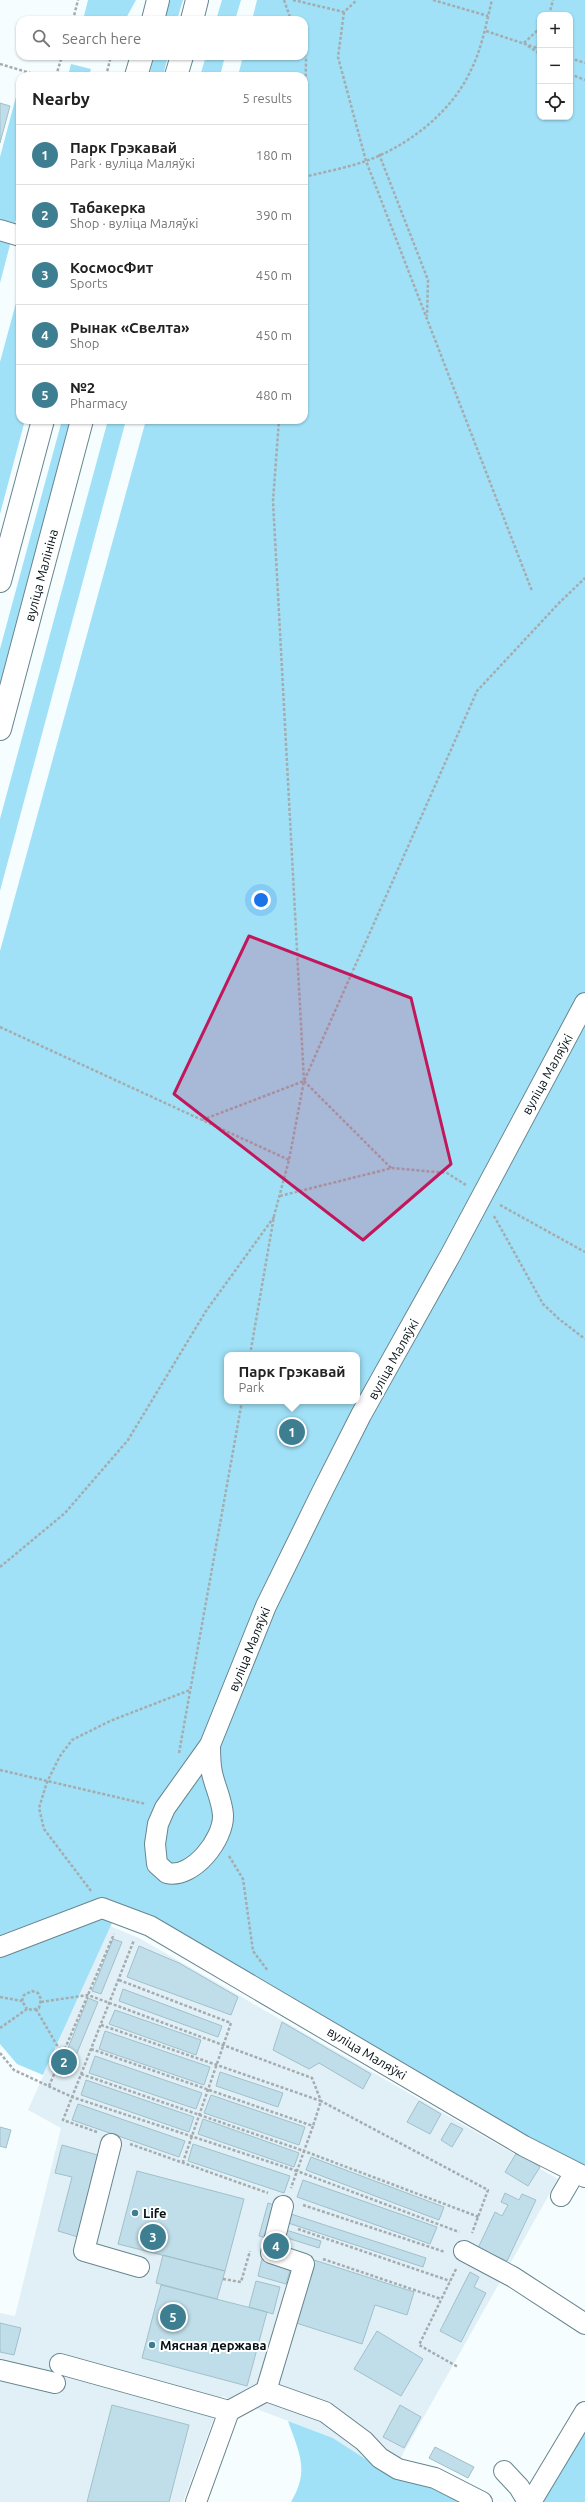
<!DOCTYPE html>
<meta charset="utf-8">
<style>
body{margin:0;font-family:Ubuntu,sans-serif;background:#f6f6f6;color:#222}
.controls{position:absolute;right:12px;top:12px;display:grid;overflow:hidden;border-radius:8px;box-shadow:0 1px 3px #0004}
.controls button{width:36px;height:36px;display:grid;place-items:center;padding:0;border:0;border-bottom:1px solid #e0e0e0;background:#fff;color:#222;font:20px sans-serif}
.you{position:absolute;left:261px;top:900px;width:14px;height:14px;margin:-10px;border:3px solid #fff;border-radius:50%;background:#1a73e8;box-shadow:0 0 0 6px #1a73e833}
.badge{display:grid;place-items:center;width:26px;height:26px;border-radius:50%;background:#3e7e91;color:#fff;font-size:13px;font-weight:700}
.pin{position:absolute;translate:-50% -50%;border:2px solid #fff;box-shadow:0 1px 4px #0006}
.popup{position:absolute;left:224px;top:1352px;width:136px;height:52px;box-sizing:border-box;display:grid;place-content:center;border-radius:8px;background:#fff;filter:drop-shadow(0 1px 3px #0005);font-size:13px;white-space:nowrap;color:#767676}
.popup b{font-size:15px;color:#222}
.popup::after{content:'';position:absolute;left:50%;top:100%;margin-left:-8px;border:8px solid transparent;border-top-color:#fff}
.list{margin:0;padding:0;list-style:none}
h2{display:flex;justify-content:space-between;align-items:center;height:52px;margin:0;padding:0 16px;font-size:17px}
h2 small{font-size:13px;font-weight:400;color:#767676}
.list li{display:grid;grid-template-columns:26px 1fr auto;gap:12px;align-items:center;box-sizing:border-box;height:60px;padding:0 16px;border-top:1px solid #e0e0e0}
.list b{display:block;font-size:15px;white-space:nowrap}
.list p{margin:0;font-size:13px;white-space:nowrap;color:#767676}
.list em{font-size:13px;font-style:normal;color:#767676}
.icon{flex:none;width:22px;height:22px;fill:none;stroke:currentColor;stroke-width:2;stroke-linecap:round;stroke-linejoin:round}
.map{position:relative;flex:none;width:585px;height:2502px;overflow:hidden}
.search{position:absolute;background:#fff;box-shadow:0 1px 3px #0004;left:16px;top:16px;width:292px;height:44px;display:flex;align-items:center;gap:10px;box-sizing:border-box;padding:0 14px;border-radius:12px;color:#767676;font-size:15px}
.panel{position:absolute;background:#fff;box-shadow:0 1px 3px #0004;left:16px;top:72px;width:292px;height:352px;border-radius:12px}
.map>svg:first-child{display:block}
.built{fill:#e1f0f6}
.green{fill:#a0e1f7;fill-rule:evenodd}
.building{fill:#bfdee9;stroke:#a1c0ca}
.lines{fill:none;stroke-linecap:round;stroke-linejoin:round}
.minor-casing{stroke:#67858f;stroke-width:22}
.major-casing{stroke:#67858f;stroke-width:24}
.path{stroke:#a4acaf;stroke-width:2.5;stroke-dasharray:3 2;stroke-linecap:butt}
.minor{stroke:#fff;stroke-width:20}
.major{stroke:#fff;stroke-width:22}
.marked{fill:#c2185b;fill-opacity:0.2;stroke:#c2185b;stroke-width:3;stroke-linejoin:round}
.poi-dot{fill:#3e7e91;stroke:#fff;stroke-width:1.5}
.labels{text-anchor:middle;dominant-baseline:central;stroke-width:4;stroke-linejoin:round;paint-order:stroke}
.street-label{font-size:13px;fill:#061115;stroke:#fff}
.poi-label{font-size:13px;font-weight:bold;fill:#061115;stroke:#fff;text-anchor:start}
</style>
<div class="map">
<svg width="585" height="2502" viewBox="0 0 585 2502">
<rect width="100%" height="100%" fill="#f6fdff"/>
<path class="built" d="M110,1926L139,1938L558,2179L391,2475L333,2438L222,2396L183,2502H0V2313L15,2316L61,2128L28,2110Z"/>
<path class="green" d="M88,0H136L125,20H83Z
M169,0H183L177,20H163Z
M222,0H241L235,20H216Z
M257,0H585V2176L116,1914L43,2075L17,2064L0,2044V951L146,420H304V76H238L243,56H304V20H252ZM540,15H570V117H540ZM227,1355H357V1401H227Z
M154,56H168L163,76H149Z
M206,56H225L220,76H200Z
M71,64L91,69L89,76H68Z
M18,89H20V205L15,223L0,219V157Z
M0,238L11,241L0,283Z
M20,288V420H25L0,514V362Z
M62,420H73L0,687V649Z
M108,420H126L0,891V819Z
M288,2421L333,2438L392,2476L480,2502H291C310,2470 299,2453 288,2421Z
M585,2421V2502H535Z"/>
<path class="building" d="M0,103L10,106L0,143Z
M113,1939L122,1942L101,1994L92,1991Z
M139,1946L179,1963L238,1997L231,2015L127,1977Z
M123,1989L222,2026L218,2037L119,2001Z
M88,1998L98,2002L70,2070L61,2066Z
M115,2010L201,2040L196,2055L109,2024Z
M282,2022L371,2074L363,2089L319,2063L309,2069L273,2050Z
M105,2031L210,2067L204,2085L99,2049Z
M95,2056L202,2093L196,2109L89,2073Z
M220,2072L283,2093L278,2107L216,2086Z
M86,2080L194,2117L189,2132L81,2095Z
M211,2095L305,2127L299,2145L204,2113Z
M419,2101L441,2114L430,2134L407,2122Z
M78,2104L185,2141L179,2157L72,2120Z
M203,2119L299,2153L294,2167L198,2134Z
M451,2123L463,2129L452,2147L441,2140Z
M0,2127L11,2130L6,2148L0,2146Z
M193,2144L290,2176L284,2193L188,2161Z
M62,2145L101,2156L78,2237L58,2231L72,2177L55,2173Z
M517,2152L540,2167L528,2186L505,2172Z
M311,2157L444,2207L439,2220L306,2170Z
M137,2171L244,2199L225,2271L118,2244Z
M303,2180L437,2227L430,2244L297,2197Z
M505,2193L519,2200L522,2194L536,2200L507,2261L478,2248L495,2212L502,2216L508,2205L501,2202Z
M268,2203L280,2207L270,2239L259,2236Z
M291,2214L426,2258L423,2267L288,2223Z
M286,2230L321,2241L319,2248L284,2237Z
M163,2255L225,2271L217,2299L156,2283Z
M262,2259L291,2267L286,2284L258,2276Z
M314,2260L414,2292L407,2315L375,2305L362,2344L293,2322Z
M470,2272L479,2277L474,2287L486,2293L461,2342L440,2331Z
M256,2281L280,2287L273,2314L249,2307Z
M161,2285L267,2312L247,2386L142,2358Z
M0,2323L21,2328L14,2355L0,2352Z
M377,2331L423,2359L401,2396L354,2369Z
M112,2405L189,2425L169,2502H87Z
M400,2405L421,2417L404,2448L383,2437Z
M435,2447L474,2467L468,2478L429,2458Z"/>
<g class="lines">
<g class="minor-casing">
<path id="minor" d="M0,230L20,236
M210,1745C210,1754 210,1764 212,1773C215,1787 222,1800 223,1815C224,1839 193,1879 167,1873L157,1864L155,1844L158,1824L165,1808L210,1745L266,1606L321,1494L361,1415L451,1254L585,1003
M0,1947L102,1908L150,1926L524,2146L585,2177
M111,2144L84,2251L139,2267
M561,2196L575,2172
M464,2251L513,2277L585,2324
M60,2364L229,2411
M0,2370L55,2383
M266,2391L325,2412L364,2441L380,2458L398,2469L435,2478L482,2502
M504,2471L519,2487L528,2502
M196,2502L229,2411L266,2391L304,2264L271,2253L283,2206
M531,2502L585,2412"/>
</g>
<g class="major-casing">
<path id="major" d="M153,20L158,0
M192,20L197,0
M136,76L142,56
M176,76L182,56
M0,581L43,420
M0,729L82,420"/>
</g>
<path class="path" d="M284,0L291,20
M293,0L344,12L357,0
M433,0L488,16
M344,12L338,57L366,161L532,591
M549,15L553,0
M73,20L78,0
M486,31L540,49
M524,43L540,28
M528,46L540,54
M304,54L306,59L304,166
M570,58L585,63
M0,64L40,76
M570,74L585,80
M56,76L62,56
M106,76L111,56
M379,154L428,280L427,316
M304,177C324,172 346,168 366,161C408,146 452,112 471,70C482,48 486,24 492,0
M0,1027L289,1160
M304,1081L391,1168
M202,1120L304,1081L477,691L559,603L585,578
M280,1196L392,1168L447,1173L466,1185
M500,1205L585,1252
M494,1216L543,1304L559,1319L585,1339
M250,1355L274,1216L289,1160L304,1081L273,501L279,420
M0,1567L65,1513L128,1440L206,1311L274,1217
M179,1753L242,1401
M0,1770L146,1804
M229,1856L243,1879L253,1951L268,1971
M91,1891L44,1829L39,1808L47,1782L60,1756L72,1740L110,1721L190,1690
M119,1980L231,2023L183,2162
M0,1997L22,2001
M41,2002L88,1995L312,2078L321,2101L488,2190L472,2233
M36,2009L62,2054
M101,2025L321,2101L313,2126
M0,2028L27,2009L33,2010L39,2008L41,1999L38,1993L32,1991L24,1995L22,2001L27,2009
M91,2049L313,2126L304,2151L479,2217
M0,2053L14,2070L72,2097L297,2171L291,2188
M81,2074L304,2151L297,2171L459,2232
M49,2086L114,1934
M97,2132L63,2120L134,1940
M130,2144L268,2193
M303,2205L445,2252
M298,2229L450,2281
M323,2259L441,2299
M456,2269L419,2345L458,2367
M223,2279L241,2282L250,2251"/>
<use href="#minor" class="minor"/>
<use href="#major" class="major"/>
</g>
<path class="marked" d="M249,936L411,998L451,1164L363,1240L174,1094Z"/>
<g class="poi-dot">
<circle cx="135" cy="2213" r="4"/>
<circle cx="152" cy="2345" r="4"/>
</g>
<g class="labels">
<g class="street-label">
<text transform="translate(41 575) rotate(-75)">вуліца Малініна</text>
<text transform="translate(547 1074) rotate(-61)">вуліца Маляўкі</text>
<text transform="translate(393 1359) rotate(-61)">вуліца Маляўкі</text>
<text transform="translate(249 1649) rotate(-68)">вуліца Маляўкі</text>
<text transform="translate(367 2053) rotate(31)">вуліца Маляўкі</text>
</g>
<g class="poi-label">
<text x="143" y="2213">Life</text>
<text x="160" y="2345">Мясная держава</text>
</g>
</g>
</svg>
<div class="controls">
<button>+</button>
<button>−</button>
<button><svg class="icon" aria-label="locate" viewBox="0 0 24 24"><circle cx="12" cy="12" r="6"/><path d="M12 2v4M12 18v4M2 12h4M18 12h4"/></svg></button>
</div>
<div class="you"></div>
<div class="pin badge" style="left:292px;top:1432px">1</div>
<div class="popup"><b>Парк Грэкавай</b>Park</div>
<div class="pin badge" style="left:64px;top:2062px">2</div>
<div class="pin badge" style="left:153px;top:2237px">3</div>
<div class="pin badge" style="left:276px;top:2246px">4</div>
<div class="pin badge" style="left:173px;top:2317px">5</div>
<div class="search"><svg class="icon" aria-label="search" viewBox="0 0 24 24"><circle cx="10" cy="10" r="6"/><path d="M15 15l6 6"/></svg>Search here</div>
<section class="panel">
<h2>Nearby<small>5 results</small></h2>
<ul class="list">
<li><span class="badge">1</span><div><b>Парк Грэкавай</b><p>Park · вуліца Маляўкі</p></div><em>180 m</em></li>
<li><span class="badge">2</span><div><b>Табакерка</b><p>Shop · вуліца Маляўкі</p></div><em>390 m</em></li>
<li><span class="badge">3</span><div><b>КосмосФит</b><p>Sports</p></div><em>450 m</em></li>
<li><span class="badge">4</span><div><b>Рынак «Свелта»</b><p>Shop</p></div><em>450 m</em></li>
<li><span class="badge">5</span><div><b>№2</b><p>Pharmacy</p></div><em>480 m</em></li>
</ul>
</section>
</div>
